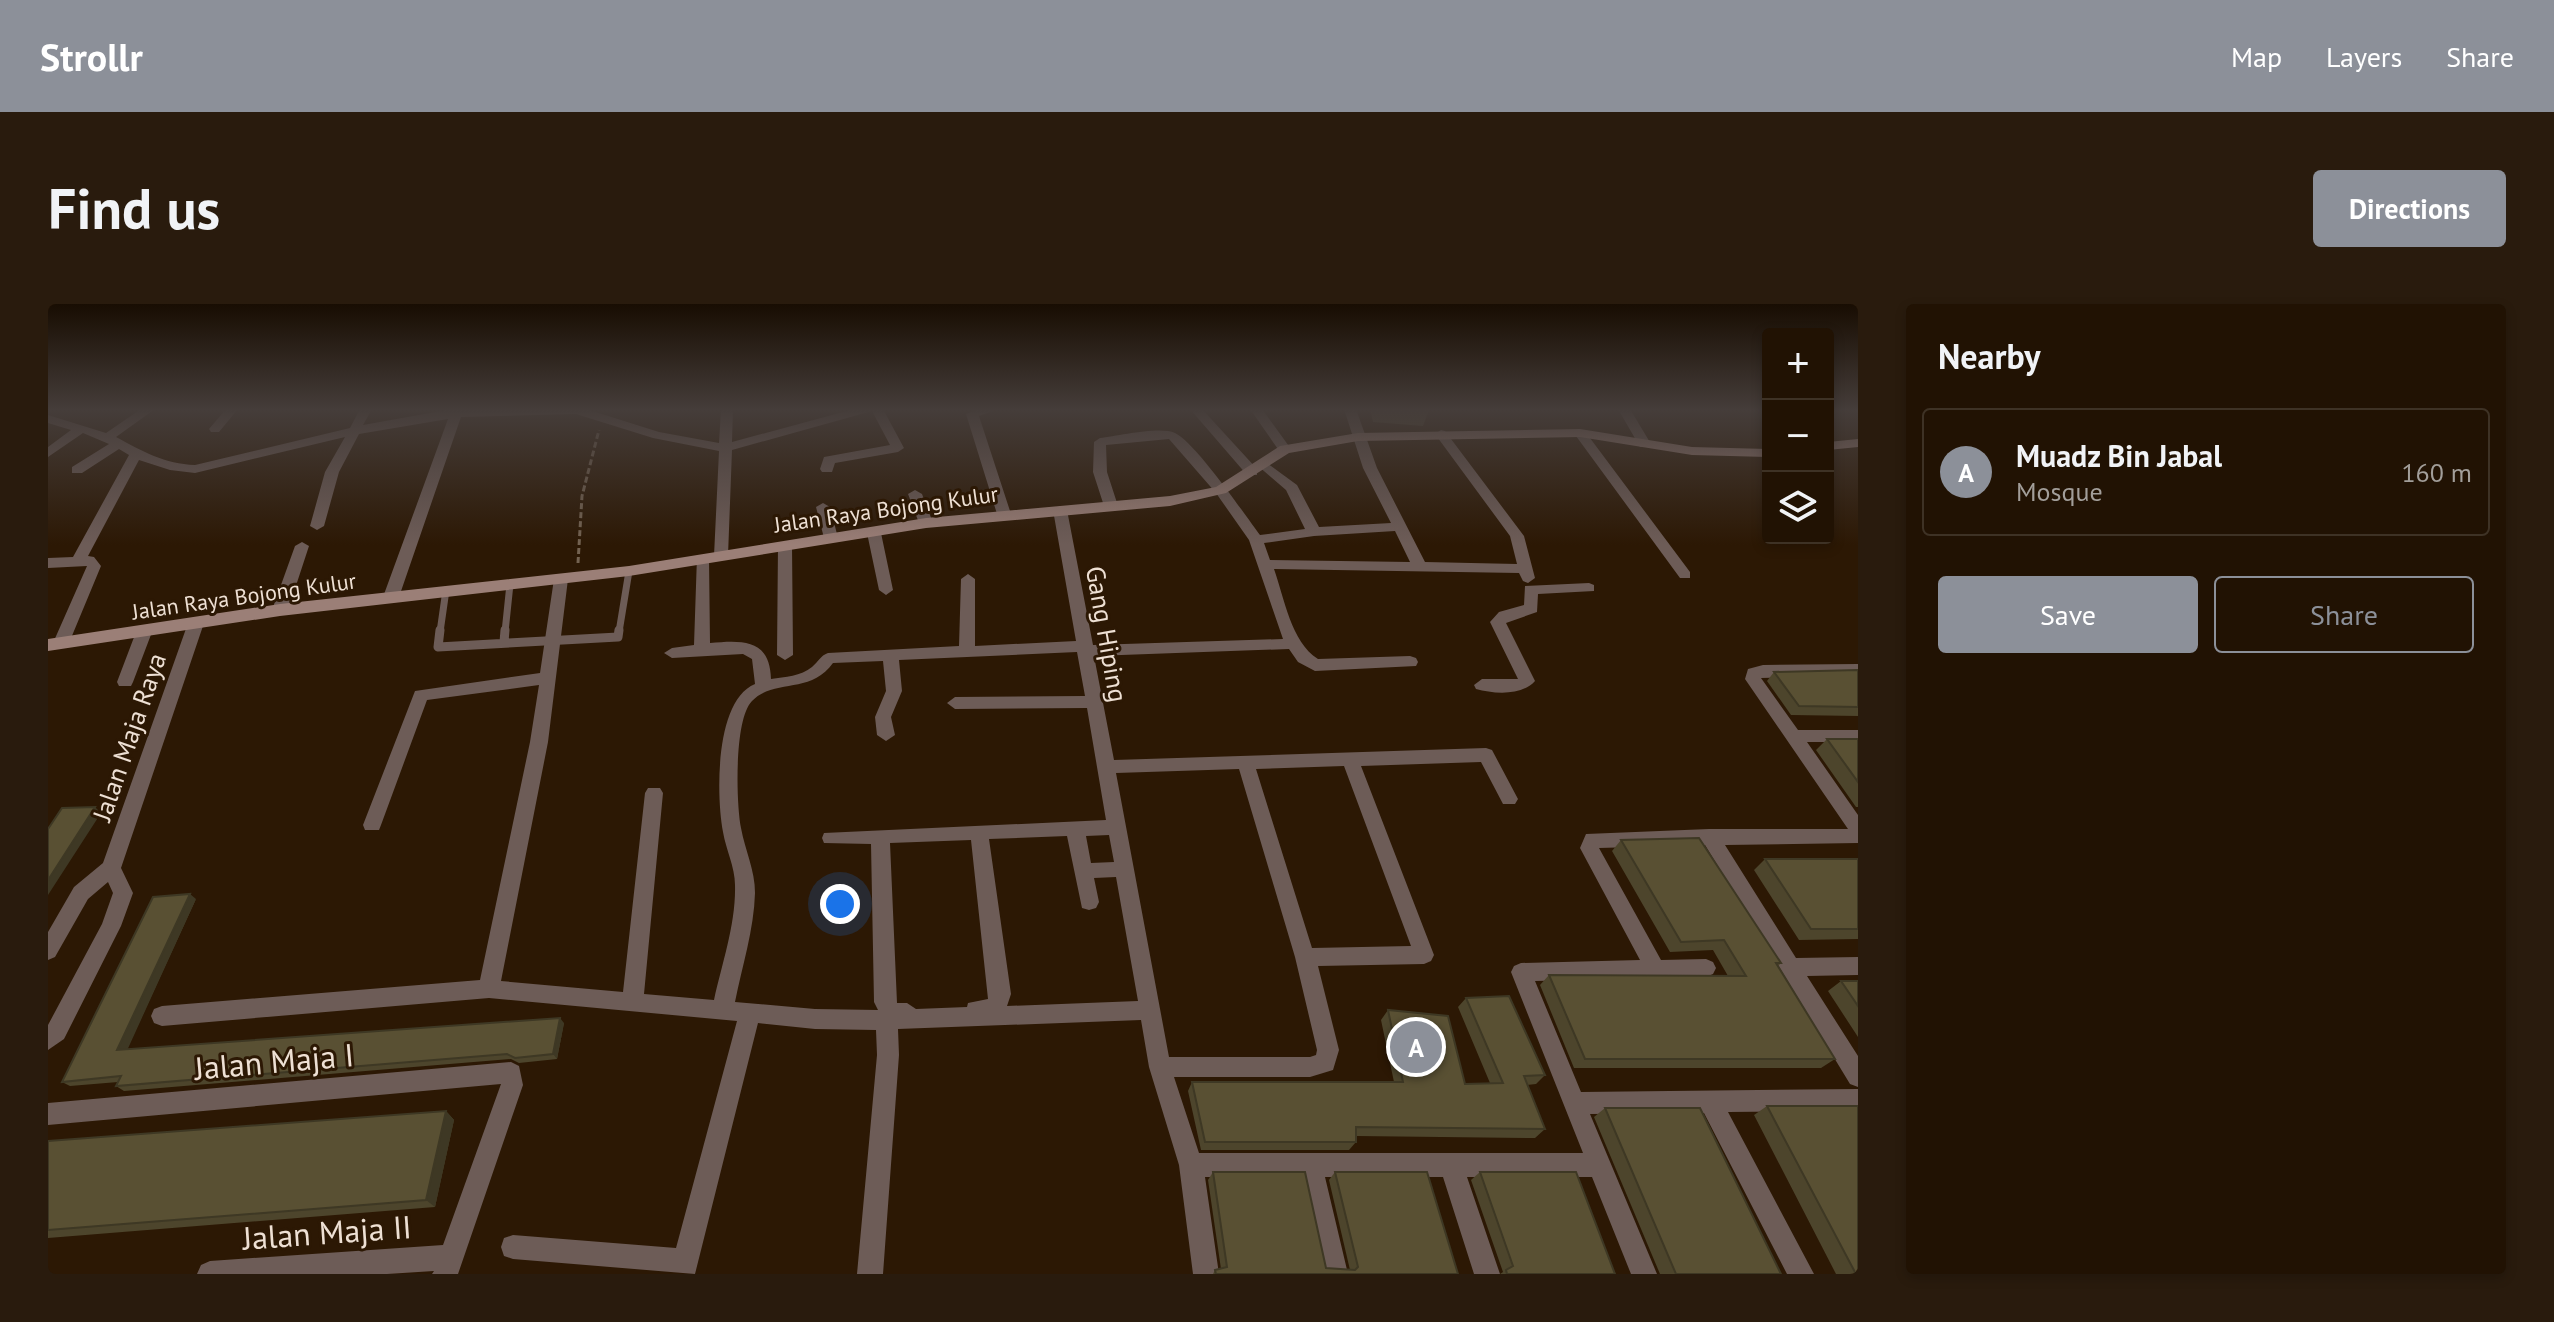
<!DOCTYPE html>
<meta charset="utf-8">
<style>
body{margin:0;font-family:"PT Sans",sans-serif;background:#291b0d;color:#f1f3f6}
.controls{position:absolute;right:24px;top:24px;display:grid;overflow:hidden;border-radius:8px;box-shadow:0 4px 12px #0003}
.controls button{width:72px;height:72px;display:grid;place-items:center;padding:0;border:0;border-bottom:2px solid #3e3225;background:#211203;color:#f1f3f6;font:40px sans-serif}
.you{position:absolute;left:792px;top:600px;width:28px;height:28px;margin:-20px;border:6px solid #fff;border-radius:50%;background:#1a73e8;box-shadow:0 0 0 12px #1a73e833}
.badge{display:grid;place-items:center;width:52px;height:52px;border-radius:50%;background:#8c9099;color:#fff;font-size:26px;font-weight:700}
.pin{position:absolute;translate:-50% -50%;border:4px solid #fff;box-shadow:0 2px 8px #0006}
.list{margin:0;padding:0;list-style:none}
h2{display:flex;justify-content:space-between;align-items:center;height:104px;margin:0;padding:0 32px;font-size:34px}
h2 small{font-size:26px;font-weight:400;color:#a29e9a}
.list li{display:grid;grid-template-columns:52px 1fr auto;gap:24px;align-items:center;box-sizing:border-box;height:128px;margin:0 16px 16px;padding:0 16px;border:2px solid #3e3225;border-radius:8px}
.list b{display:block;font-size:30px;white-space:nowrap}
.list p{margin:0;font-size:26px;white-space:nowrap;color:#a29e9a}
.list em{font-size:26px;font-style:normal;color:#a29e9a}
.actions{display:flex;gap:16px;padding:24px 32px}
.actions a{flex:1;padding:18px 0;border:2px solid #8c9099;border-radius:8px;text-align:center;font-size:28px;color:#8c9099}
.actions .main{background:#8c9099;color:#fff}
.icon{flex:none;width:44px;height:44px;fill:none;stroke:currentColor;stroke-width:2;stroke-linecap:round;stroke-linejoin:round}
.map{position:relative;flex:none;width:1810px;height:970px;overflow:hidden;border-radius:8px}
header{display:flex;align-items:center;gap:48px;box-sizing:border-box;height:112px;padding:0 40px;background:#8c9099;color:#fff}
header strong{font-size:38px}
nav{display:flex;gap:44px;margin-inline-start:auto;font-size:28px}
.intro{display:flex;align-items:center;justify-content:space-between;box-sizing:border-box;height:192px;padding:0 48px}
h1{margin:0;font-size:56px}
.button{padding:20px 36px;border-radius:8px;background:#8c9099;color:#fff;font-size:28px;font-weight:700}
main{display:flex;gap:48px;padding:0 48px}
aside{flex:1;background:#211203;border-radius:8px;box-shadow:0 4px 12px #0003}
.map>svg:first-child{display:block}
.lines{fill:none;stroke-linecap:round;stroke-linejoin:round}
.path{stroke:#736251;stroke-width:3;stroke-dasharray:6 3;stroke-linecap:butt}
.lane-far1{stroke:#6d5c57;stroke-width:7}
.lane{stroke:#6d5c57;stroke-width:9}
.street{fill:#6d5c57;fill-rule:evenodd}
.secondary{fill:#9b7f77;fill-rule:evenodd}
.wall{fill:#4d452c}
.shaded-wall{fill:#3e3824}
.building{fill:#595033;stroke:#3e3824;stroke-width:2}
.labels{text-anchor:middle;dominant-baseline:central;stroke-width:6;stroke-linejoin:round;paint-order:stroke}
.far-street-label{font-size:22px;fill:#eee0d4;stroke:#2c1804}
.street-label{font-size:26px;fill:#eee0d4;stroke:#2c1804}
.near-street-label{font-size:32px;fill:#eee0d4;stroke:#2c1804}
</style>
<header>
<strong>Strollr</strong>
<nav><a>Map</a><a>Layers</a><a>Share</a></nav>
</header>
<div class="intro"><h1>Find us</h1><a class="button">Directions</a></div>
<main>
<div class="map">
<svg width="1810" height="970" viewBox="0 0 1810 970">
<rect width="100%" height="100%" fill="#2c1804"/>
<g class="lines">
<path class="path" d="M530,259L534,192L551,126"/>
<path class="lane-far1" d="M392,328L398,286
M457,328L462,280
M571,328L581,267"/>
<path class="lane" d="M392,326L390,343L570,333L571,326
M456,338L457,326"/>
<path class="street" d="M93,105H107L68,133C94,147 117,160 147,161L302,124L312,105H324L315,121L404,105H538L611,128L671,139L673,105H685L684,138L806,105H835L856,144L850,148L787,159L784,168H774L772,165L776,153L842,141L824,107L684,146L680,252L673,256L666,252L671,147L605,134L528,110L413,113L351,293L343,298L335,293L400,115L311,130L291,168L276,222L269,226L262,222L277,168L297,133L147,169L122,166L91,156L40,252L46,253L53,262L21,339L13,344L7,343L5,339L39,262L0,264V254L25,253L81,151L71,145L34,169H24V163L61,140L35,129L0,153V143L23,126L0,119V111L58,129Z
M178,105H190L171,128H163L161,125Z
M930,105H950L931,112L963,210L961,213L956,214L949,210L918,110Z
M1142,105H1154L1209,165V171H1199Z
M1202,105H1214L1243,145L1242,148H1232Z
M1296,105H1308L1329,164L1377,258L1469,260L1462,232L1387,130L1393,126L1397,127L1476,232L1487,274L1480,279L1475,277L1471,269L1226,265C1236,293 1243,338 1270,355L1362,352L1368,354L1370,358L1368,362L1267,367L1250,358L1241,345L1046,352L1066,456L1438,444L1444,446L1470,495L1467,500H1455L1433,458L1313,462L1386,651L1383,657L1376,660L1270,662L1291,746L1285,766L1262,773H1126L1151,849H1535L1463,668L1466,662L1473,659L1592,656L1532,544L1538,530L1661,525H1800L1697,375L1700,365L1715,361L1810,360V372L1713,374L1750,426H1810V438H1759L1810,511V539L1677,541L1748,654L1810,653V671L1759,672L1810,752V783L1802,780L1657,541L1551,544L1613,656L1658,655L1665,658L1668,664L1665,670L1658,673L1487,677L1533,788L1810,785V807L1680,808L1766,970H1739L1656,809L1542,810L1609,970H1583L1544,873H1419L1452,970H1426L1395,873H1277L1300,970H1274L1253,873H1157L1171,970H1145L1131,861L1101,763L1093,716L850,725L851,751L835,970H809L829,751L828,726L767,725L710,719L647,970L465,955L456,952L453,943L456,934L465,931L628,944L689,717L441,694L114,722L106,719L103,712L106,705L114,702L432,676L482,438L491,381L379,396L333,521L331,526H317L315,521L367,387L492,369L506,275L513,270L520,275L500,438L453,677L575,688L597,489L600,484H612L615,489L596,690L666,696C674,659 688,620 687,581C687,563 678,546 675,528C668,491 667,396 707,380L704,355L695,350L624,354L616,349L624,344L646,341L649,252L654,251L661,255L662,339C695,336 722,335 723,375C737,373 753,372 764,363C771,357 772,352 780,349L911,342L913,275L920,270L927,275V342L1028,337L1005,206L1012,202L1019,206L1045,341L1235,335L1201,236L1168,189L1121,135L1058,141L1059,168L1070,202L1063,206L1056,202L1045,168L1046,138L1052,134C1070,132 1112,122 1127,129C1147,138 1197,211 1212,231L1257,225L1238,186L1209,161L1216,157L1249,181L1271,223L1343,219L1315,164ZM1347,227L1362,258L1222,256L1216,239L1266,232ZM1029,348L1037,392L907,393L899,399L907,405L1039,404L1058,516L776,529L774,534L776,539L823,540L826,698L830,706L767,705L687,698C694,662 706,626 707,589C707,566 697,546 693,524C688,499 686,415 704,397C726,374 762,391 785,359L835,357L838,387L827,413L829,431L838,437L847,431L843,413L854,387L851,356ZM1296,462L1363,642L1264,644L1208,465ZM1191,465L1247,653L1269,746L1268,751L1262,753H1121L1068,469ZM1061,531L1066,558L1043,559L1038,532ZM1019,532L1034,604L1041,606L1048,604L1051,598L1046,574L1068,573L1090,697L959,702L963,690L941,535ZM923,536L940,695L920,699L919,703L868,705L859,699H849L842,539Z
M1570,105H1582L1603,140L1602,143H1592Z
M1528,126H1536L1642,268V274H1632L1528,132Z
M867,186L874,190L885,219L883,222L878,223L871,219L860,190Z
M775,199L782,203L790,234L788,237H778L776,234L768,203Z
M826,225L833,229L845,286L838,291L831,286L819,229Z
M737,237L744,241L745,351L737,356L729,351L730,241Z
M254,238L261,242L240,306L237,310H227L224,306L247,242Z
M1541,279L1546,281V287L1490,290L1489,308L1458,319L1487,377C1474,392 1446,390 1428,385L1426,381L1434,375H1470L1442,318L1451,308L1476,301L1477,282Z
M148,314L156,319L73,564L85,589L73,622L16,735L0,746V721L54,620L65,589L60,578L40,595L7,653L0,656V628L26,583L55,559L140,319Z
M96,323L104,328L85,378L83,382H71L69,378L88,328Z
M463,758L471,762L475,781L410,970H384L386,967L339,970H149L153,961L162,957L395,941L453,780L0,821V799Z"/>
<path class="secondary" d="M1532,125L1644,143L1720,145V153L1644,151L1532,133L1310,137L1241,149L1178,189L1122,202L878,224L581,272L232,312L0,347V335L232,300L581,262L878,214L1122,192L1168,183L1232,142L1310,129Z
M1810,135V143L1780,146V138Z"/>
</g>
<path class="wall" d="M1322,105H1381V106L1375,122L1325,118Z
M1810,366V412L1743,411L1719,377L1726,368Z
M1779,435H1810V503H1808L1768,446Z
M1573,536L1733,659L1730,662L1787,755L1773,764H1526L1492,681L1501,671L1680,672L1665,646L1622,648L1564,547Z
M1717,555H1810V635L1751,636L1706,566Z
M148,595L79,745L516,719L509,755L471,759L463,755L76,787L68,782L70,778L22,782L14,778Z
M1793,677H1810V733L1780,687Z
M1418,694L1497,771L1488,780L1479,781L1497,825L1487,834L1308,832V838L1301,846H1153L1140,787L1144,778H1346L1333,716L1340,706L1417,780L1442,779L1410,703Z
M1719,802L1810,970H1788L1706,811Z
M1557,804L1733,970H1612L1546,813Z
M398,807L406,816L387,903L0,934V837Z
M1165,868L1278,964L1302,966L1281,876L1287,868L1410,970H1165L1167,966L1173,965L1160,876Z
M1432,868L1567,970H1452L1455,968L1423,876Z"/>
<path class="shaded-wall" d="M47,503L53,509L0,591V576Z
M142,590L148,595L77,751L69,746Z
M512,714L516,719L509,755L505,750Z
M398,807L406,816L387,903L378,896Z"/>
<path class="building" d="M1810,366V403L1751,402L1726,368Z
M1779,435H1810V478Z
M47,503L0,576V525L14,504Z
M1651,534L1733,659H1728L1787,755H1537L1501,671L1698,672L1676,636L1633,638L1573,536Z
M1717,555H1810V625H1763Z
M142,590L69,746L512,714L505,750L467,754L459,750L68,782L73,772L14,778L105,593Z
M1793,677H1810V702Z
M1461,692L1497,771L1476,772L1497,825L1308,823V838H1157L1144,778H1355L1340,706L1400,712L1417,780L1455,779L1418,694Z
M1719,802H1810V970H1808Z
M1557,804H1652L1733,970H1628Z
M398,807L378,896L0,926V837Z
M1165,868H1257L1278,964L1307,966L1310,963L1287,868H1379L1410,970H1168L1167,966L1179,963Z
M1432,868H1528L1567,970H1459L1458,966L1465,962Z"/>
<linearGradient id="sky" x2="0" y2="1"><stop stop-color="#180d02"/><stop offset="0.44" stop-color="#453d3a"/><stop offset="1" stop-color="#453d3a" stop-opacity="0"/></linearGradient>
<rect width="1810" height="241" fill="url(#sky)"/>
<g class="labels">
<g class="far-street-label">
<text transform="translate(838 205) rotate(-8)">Jalan Raya Bojong Kulur</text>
<text transform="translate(196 292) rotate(-8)">Jalan Raya Bojong Kulur</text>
</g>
<g class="street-label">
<text transform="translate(1059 330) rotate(80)">Gang Hiping</text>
<text transform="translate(81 433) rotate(-71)">Jalan Maja Raya</text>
</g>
<g class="near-street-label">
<text transform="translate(226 757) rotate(-5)">Jalan Maja I</text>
<text transform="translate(279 928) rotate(-4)">Jalan Maja II</text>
</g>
</g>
</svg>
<div class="controls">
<button>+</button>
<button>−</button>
<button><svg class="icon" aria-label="layers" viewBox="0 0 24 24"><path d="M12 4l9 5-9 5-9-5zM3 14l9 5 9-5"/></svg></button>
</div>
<div class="you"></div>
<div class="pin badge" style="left:1368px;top:743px">A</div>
</div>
<aside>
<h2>Nearby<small></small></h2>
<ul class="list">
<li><span class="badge">A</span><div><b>Muadz Bin Jabal</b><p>Mosque</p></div><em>160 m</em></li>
</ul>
<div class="actions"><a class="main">Save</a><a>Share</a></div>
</aside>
</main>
